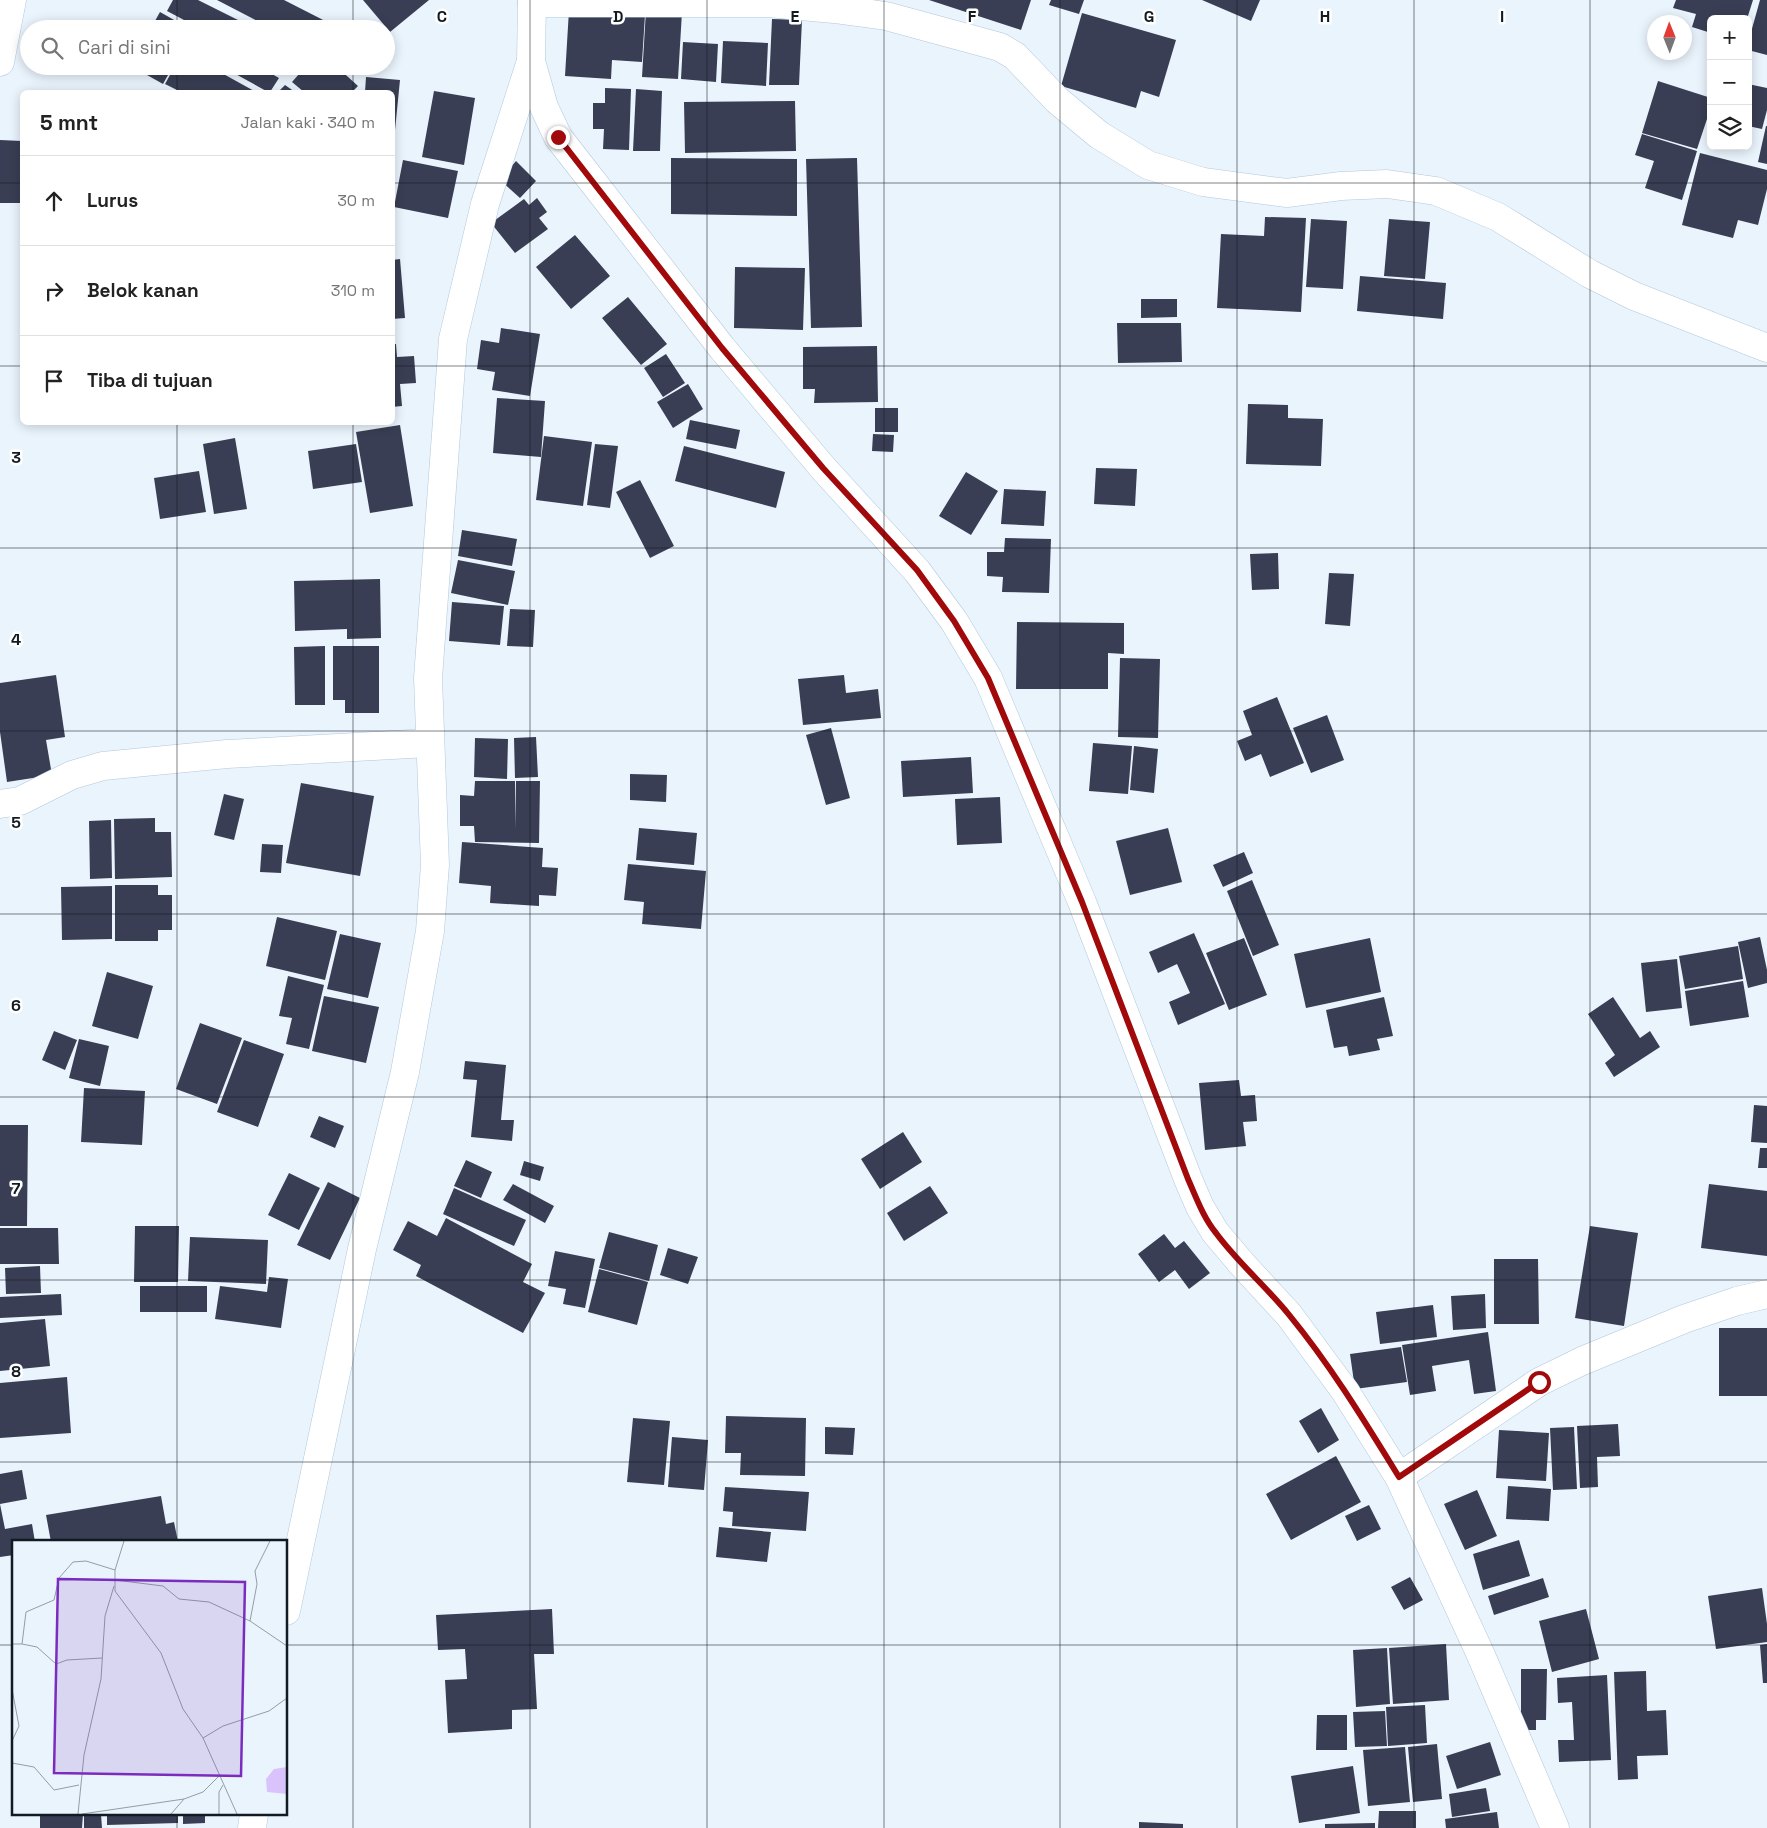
<!DOCTYPE html>
<html lang="id">
<meta charset="utf-8">
<style>
body{margin:0;font-family:"Space Grotesk",sans-serif;background:#f2f2f2;color:#222}
.controls{position:absolute;right:15px;top:15px;display:grid;overflow:hidden;border-radius:8px;box-shadow:0 2px 12px #0003}
.controls button{width:45px;height:45px;display:grid;place-items:center;padding:0;border:0;border-bottom:1px solid #e0e0e0;background:#fff;color:#222;font:25px sans-serif}
.compass{position:absolute;left:1647px;top:15px;width:45px;height:45px;border-radius:50%;background:#fff;box-shadow:0 2px 12px #0003;rotate:359deg}
.stop{position:absolute;width:15px;height:15px;margin:-11px;border:4px solid #a2090a;border-radius:50%;background:#fff}
.stop.end{background:#a2090a;border-color:#fff;box-shadow:0 1px 5px #0008}
.list{margin:0;padding:0;list-style:none}
h2{display:flex;justify-content:space-between;align-items:center;height:65px;margin:0;padding:0 20px;font-size:21px}
h2 small{font-size:16px;font-weight:400;color:#767676}
.list li{display:grid;grid-template-columns:32px 1fr auto;gap:15px;align-items:center;box-sizing:border-box;height:90px;padding:0 20px;border-top:1px solid #e0e0e0}
.list b{display:block;font-size:19px;white-space:nowrap}
.list em{font-size:16px;font-style:normal;color:#767676}
.icon{flex:none;width:28px;height:28px;fill:none;stroke:currentColor;stroke-width:2;stroke-linecap:round;stroke-linejoin:round}
.map{position:relative;flex:none;width:1767px;height:1828px;overflow:hidden}
.search{position:absolute;background:#fff;box-shadow:0 2px 12px #0003;left:20px;top:20px;width:375px;height:55px;display:flex;align-items:center;gap:12px;box-sizing:border-box;padding:0 18px;border-radius:28px;color:#767676;font-size:19px}
.panel{position:absolute;background:#fff;box-shadow:0 2px 12px #0003;left:20px;top:90px;width:375px;height:335px;border-radius:8px}
.map>svg:first-child{display:block}
.building{fill:#393e54}
.lines{fill:none;stroke-linecap:round;stroke-linejoin:round}
.minor-casing{stroke:#b1c8dc;stroke-width:29}
.major-casing{stroke:#b1c8dc;stroke-width:29}
.minor{stroke:#fff;stroke-width:28}
.major{stroke:#fff;stroke-width:28}
.route{stroke:#a2090a;stroke-width:6}
.grid{fill:none;stroke:#121b22;stroke-width:1;stroke-opacity:0.55}
.inset-road{fill:none;stroke:#949da5;stroke-width:1}
.view{fill:#7b2cbf;fill-opacity:0.15;stroke:#7b2cbf;stroke-width:2.5}
.inset-edge{fill:none;stroke:#121b22;stroke-width:2.5}
.grid-label{font-size:16px;text-anchor:middle;font-weight:bold;fill:#121b22;stroke:#fff;stroke-width:5;stroke-linejoin:round;paint-order:stroke}
</style>
<div class="map">
<svg width="1767" height="1828" viewBox="0 0 1767 1828">
<rect width="100%" height="100%" fill="#eaf4fc"/>
<path class="building" d="M173,0H198L256,29H201L167,11Z
M217,0H284L331,24L329,29H273Z
M363,0H429L390,32Z
M929,0H1031L1021,30Z
M1051,0H1084L1079,14L1049,5Z
M1202,0H1260L1251,21Z
M1676,0H1753L1747,19H1711V33L1692,27L1696,14L1673,8Z
M1760,0H1767V55L1748,50V43Z
M569,10L645,15L642,62L612,60L611,79L565,76Z
M646,10L682,12L678,79L642,77Z
M160,12L190,29H153L151,28Z
M1082,13L1176,40L1159,97L1141,91L1136,108L1061,86Z
M772,19L802,20L799,85H769Z
M723,41L768,43L766,86L721,83Z
M683,42L718,44L716,82L681,79Z
M131,66H173L163,84Z
M175,66H209L256,92H181L165,84Z
M221,66H258L279,78L270,92H268Z
M276,66H299L291,74Z
M306,66H336L358,86L352,92H304L292,82Z
M366,77L400,80L394,140H392V92H365Z
M1658,81L1711,98V107L1697,149L1642,133Z
M1748,84L1767,88V110L1762,129L1748,126Z
M285,85L295,92H278Z
M605,88L631,89L629,150L603,149L604,129H593V103H605Z
M636,89L662,91L660,151H633Z
M434,91L475,98L464,165L422,157Z
M795,101L796,151L685,153L684,102Z
M1766,126H1767V164L1758,162Z
M1642,134L1697,151L1682,200L1645,188L1654,161L1635,155Z
M0,140L22,141V203H0Z
M1700,153L1767,170V189L1758,225L1738,220L1733,238L1682,225Z
M671,158L797,159V216L671,214Z
M857,158L862,327L811,328L806,159Z
M403,160L458,171L448,218L394,207Z
M516,161L536,181L520,198L500,180Z
M537,198L547,212L539,218L548,229L515,253L491,223L524,199L529,205Z
M1265,217L1306,218L1301,312L1217,308L1221,234L1264,236Z
M1311,219L1347,221L1343,289L1306,287Z
M1389,219L1430,222L1425,279L1384,276Z
M575,235L610,276L571,309L536,267Z
M400,259L405,318L392,319V260Z
M735,267L805,268L803,330L734,328Z
M1360,276L1446,283L1443,319L1357,311Z
M628,297L667,344L641,365L602,318Z
M1141,299H1177V317L1141,318Z
M1117,323H1181L1182,362L1118,363Z
M501,328L540,334L530,396L492,390L495,372L477,369L481,340L499,343Z
M392,344H396L397,357L414,356L416,383L400,384L402,406L392,407Z
M877,346L878,402L814,403L815,389H803V347Z
M666,354L685,383L663,397L644,368Z
M688,384L703,409L673,428L657,402Z
M497,398L545,401L541,457L493,453Z
M1248,404L1288,405V418L1323,419L1321,466L1246,464Z
M875,408H898V432H875Z
M690,420L740,430L736,449L686,439Z
M400,425L413,506L370,513L356,432Z
M873,434L894,435L893,452L872,451Z
M544,436L592,442L583,506L536,500Z
M235,438L247,509L214,514L203,444Z
M356,444L362,482L313,489L308,451Z
M595,444L618,446L610,508L587,505Z
M684,446L785,472L776,508L675,481Z
M1096,468L1137,469L1135,506L1094,504Z
M199,471L206,512L160,519L154,478Z
M966,472L998,491L971,535L939,516Z
M640,480L674,546L650,558L616,492Z
M1004,489L1046,491L1044,526L1001,524Z
M462,530L517,539L512,566L458,556Z
M1005,538L1051,539L1049,593L1002,592L1003,577L987,576V552H1004Z
M1278,553L1279,589L1252,590L1250,554Z
M458,560L515,571L508,605L451,593Z
M1329,573L1354,574L1350,626L1325,624Z
M380,579L381,638L347,639V629L295,631L294,581Z
M452,602L504,606L500,645L449,641Z
M510,609L535,610L533,647L507,646Z
M1017,622L1124,623V654L1108,653V689H1016Z
M325,646V705H295L294,647Z
M333,646H379V713H345V700H333Z
M1120,658L1160,659L1158,738L1118,737Z
M56,675L65,737L46,740L52,775L7,782L0,732V683Z
M844,675L846,693L878,689L881,718L803,725L798,679Z
M1277,697L1304,763L1270,777L1261,754L1245,761L1237,741L1252,735L1243,711Z
M1327,715L1344,760L1311,773L1293,728Z
M831,728L850,798L826,805L806,735Z
M536,737L538,777L515,778L514,738Z
M475,738L508,739L507,779L474,777Z
M1093,743L1132,746L1128,794L1089,791Z
M1134,746L1158,749L1154,793L1130,790Z
M971,757L973,793L903,797L901,761Z
M630,774L667,775L666,802L630,800Z
M475,781H515V829L516,781H540L539,843L475,842L474,826H460V795L474,796Z
M301,783L374,796L360,876L286,863Z
M224,794L244,799L234,840L214,835Z
M1000,797L1002,843L957,845L955,799Z
M155,818V832H171L172,877L115,879L114,819Z
M111,820L112,878L90,879L89,821Z
M639,828L697,833L694,865L636,860Z
M1168,828L1182,882L1130,895L1116,841Z
M462,842L543,848L542,867L558,868L556,896L539,895V906L490,903L491,886L459,883Z
M262,844L283,845L281,873L260,872Z
M1244,852L1253,873L1223,887L1213,865Z
M628,864L706,871L701,929L642,924L644,902L624,900Z
M1252,880L1279,945L1253,956L1227,891Z
M115,885H158V895H172V930H158V941H115Z
M112,886V939L62,940L61,887Z
M277,917L337,931L325,980L266,966Z
M1194,933L1225,1004L1178,1025L1169,1002L1190,993L1177,964L1158,973L1149,952Z
M340,934L381,943L368,998L327,989Z
M1760,937L1767,970V983L1748,988L1738,942Z
M1244,938L1267,995L1229,1010L1206,953Z
M1370,938L1381,992L1306,1008L1294,954Z
M1738,946L1743,979L1685,989L1679,956Z
M1677,959L1682,1008L1646,1012L1641,963Z
M107,972L153,986L138,1039L92,1026Z
M288,976L324,985L309,1049L286,1044L292,1018L279,1016Z
M1743,981L1749,1017L1690,1026L1685,991Z
M324,996L379,1007L366,1063L312,1051Z
M1384,997L1393,1036L1377,1039L1380,1050L1349,1056L1347,1046L1334,1048L1326,1010Z
M1613,997L1640,1038L1650,1031L1660,1047L1614,1077L1605,1063L1615,1055L1588,1014Z
M200,1023L242,1038L217,1104L176,1089Z
M54,1031L77,1040L65,1070L42,1060Z
M79,1039L109,1046L100,1086L69,1078Z
M244,1040L284,1054L258,1127L217,1112Z
M465,1061L506,1065L501,1120H514L512,1141L471,1137L477,1080L463,1079Z
M1239,1080L1241,1096L1255,1095L1257,1121L1243,1122L1246,1146L1205,1150L1199,1083Z
M84,1088L145,1091L142,1145L81,1142Z
M1754,1105L1767,1106V1143L1751,1142Z
M319,1116L344,1126L335,1148L310,1137Z
M0,1125H28L27,1226H0Z
M903,1132L922,1162L880,1189L861,1159Z
M1760,1148H1767V1168H1758Z
M466,1160L492,1172L481,1198L454,1186Z
M524,1161L544,1167L540,1181L520,1175Z
M289,1173L320,1188L299,1230L268,1215Z
M328,1182L360,1198L330,1260L297,1245Z
M513,1184L554,1206L545,1223L503,1200Z
M1709,1184L1767,1191V1256L1701,1248Z
M930,1186L948,1213L904,1241L887,1213Z
M454,1188L526,1220L514,1246L443,1214Z
M446,1218L532,1264L523,1282L545,1293L523,1333L416,1276L421,1265L393,1250L408,1221L437,1236Z
M135,1226H179L178,1282H134Z
M1590,1226L1638,1233L1624,1326L1575,1318Z
M0,1228H58L59,1264H0Z
M609,1232L658,1245L649,1281L599,1268Z
M1164,1234L1175,1248L1184,1241L1210,1273L1189,1289L1175,1270L1159,1282L1138,1254Z
M190,1237L268,1240L266,1284L188,1281Z
M668,1248L698,1257L688,1284L660,1275Z
M555,1251L595,1259L585,1308L563,1304L566,1289L548,1286Z
M1494,1259H1538L1539,1324H1494Z
M40,1266L41,1293L6,1294L5,1268Z
M599,1269L648,1282L637,1325L588,1312Z
M269,1277L288,1279L281,1328L215,1319L220,1286L267,1292Z
M140,1286H207V1312H140Z
M61,1294L62,1315L0,1318V1297Z
M1485,1294L1486,1328L1453,1330L1451,1296Z
M1433,1305L1437,1337L1380,1344L1376,1312Z
M45,1319L50,1366L0,1371V1323Z
M1719,1328H1767V1396H1719Z
M1488,1332L1496,1391L1474,1394L1469,1360L1432,1366L1436,1391L1410,1395L1402,1345Z
M1401,1347L1407,1382L1355,1389L1350,1354Z
M67,1377L71,1433L0,1438V1383Z
M1321,1408L1339,1440L1318,1453L1299,1421Z
M726,1416L806,1418L805,1476L740,1475L741,1453H725Z
M633,1418L670,1421L664,1485L627,1482Z
M1618,1424L1620,1456L1597,1457L1598,1487L1580,1488L1577,1426Z
M825,1427L855,1428L853,1455L825,1454Z
M1574,1427L1577,1489L1553,1490L1550,1428Z
M1499,1430L1549,1433L1546,1481L1496,1478Z
M672,1437L708,1440L704,1490L668,1487Z
M1336,1456L1361,1502L1291,1540L1266,1494Z
M22,1470L27,1499L0,1504V1474Z
M1508,1486L1551,1489L1549,1521L1506,1519Z
M725,1487L809,1492L806,1531L732,1526L733,1512L723,1511Z
M1477,1490L1497,1536L1465,1550L1444,1504Z
M161,1496L166,1524L174,1522L178,1542H51L46,1515Z
M0,1504L5,1529L32,1524L35,1542H14V1555L0,1557Z
M1369,1505L1381,1529L1357,1541L1345,1516Z
M719,1527L771,1532L767,1562L716,1557Z
M1519,1540L1530,1576L1483,1590L1473,1554Z
M1410,1577L1423,1600L1404,1610L1391,1587Z
M1543,1578L1549,1597L1494,1615L1488,1596Z
M1762,1588L1767,1624V1642L1716,1649L1708,1596Z
M552,1609L554,1654H534L537,1709L512,1710V1729L448,1733L445,1680L467,1679L465,1649L438,1650L436,1615Z
M1586,1609L1599,1659L1552,1672L1539,1621Z
M1446,1644L1449,1700L1393,1704L1389,1648Z
M1767,1644V1683H1763L1760,1645Z
M1387,1648L1390,1704L1356,1707L1353,1650Z
M1521,1669H1547L1546,1720H1536V1730H1521Z
M1646,1671L1647,1711L1666,1710L1668,1755L1637,1756L1638,1779L1618,1780L1614,1672Z
M1607,1675L1611,1760L1559,1762L1558,1740H1574L1572,1702L1558,1703L1557,1678Z
M1425,1705L1427,1743L1388,1746L1386,1707Z
M1385,1711L1387,1746L1355,1747L1353,1712Z
M1317,1715H1347V1750H1316Z
M1490,1742L1501,1775L1457,1789L1446,1756Z
M1437,1744L1442,1799L1413,1802L1408,1747Z
M1405,1747L1410,1802L1368,1806L1363,1750Z
M1353,1766L1360,1813L1299,1823L1291,1776Z
M1486,1788L1490,1811L1452,1817L1449,1794Z
M1379,1811H1416V1828H1378Z
M1497,1812L1499,1828H1446L1445,1819Z
M40,1814H83L82,1828H40Z
M84,1814H101L102,1828H84Z
M107,1814H178V1823L107,1825Z
M183,1814H205V1823L183,1824Z
M1139,1822L1183,1824V1828H1139Z
M1375,1823V1828H1325V1824Z"/>
<g class="lines">
<g class="minor-casing">
<path id="minor" d="M532,3H768L834,9L886,16L1000,47L1015,56L1057,100L1099,135L1148,165L1203,182L1287,193L1341,186L1387,184L1436,191L1498,217L1590,274L1634,296L1767,348
M0,62L12,0
M0,804L20,801L72,775L103,766L227,754L429,743
M1399,1477L1539,1382L1582,1361L1684,1319L1737,1301L1767,1294
M286,1611L362,1249L405,1072L430,931L435,865L428,678L453,339L485,204L531,61
M252,1828L254,1814"/>
</g>
<g class="major-casing">
<path id="major" d="M532,0L531,61L544,107L558,137L722,348L823,468L917,571L954,621L988,678L1082,902L1188,1179L1200,1207L1215,1232L1242,1264L1289,1315L1345,1391L1399,1477L1480,1653L1555,1828"/>
</g>
<use href="#minor" class="minor"/>
<use href="#major" class="major"/>
</g>
<g class="lines">
<path class="route" d="M558,137L722,348L823,468L917,570L954,621L988,678L1082,902L1188,1179C1196,1197 1203,1217 1216,1233C1238,1263 1267,1287 1290,1316C1331,1366 1365,1422 1399,1477L1539,1382"/>
</g>
<path class="grid" d="M177,0V29M353,0V29M530,0V1828M707,0V1828M884,0V1828M1060,0V1828M1237,0V1828M1414,0V1828M1590,0V1828M177,66V92M353,66V92M0,183H22M392,183H1767M0,366H22M392,366H1767M177,422V1542M353,422V1828M0,548H1767M0,731H1767M0,914H1767M0,1097H1767M0,1280H1767M0,1462H1767M0,1645H14M286,1645H1767M177,1814V1828"/>
<g transform="translate(12 1540)">
<rect width="275" height="275" fill="#eaf4fc"/>
<path d="M275,227V254L255,252L254,239L262,229Z" fill="#dac3fd"/>
<path class="inset-road" d="M112,1L103,30V51L149,113L171,169L191,198L225,274M258,1L243,31L245,44L238,81L275,106M103,40L151,46L167,59L197,62L238,81M0,104H10L14,72L42,60L47,38L61,22L74,21L103,30M10,104L25,107L44,124L55,120L90,118M0,149L7,186L0,201M191,198L211,186L257,171L275,158M0,223L22,227L42,250L67,245M66,274L72,215L89,139L93,76L102,46M70,274L172,259L191,252L207,236M159,274L172,259M207,274V252L211,245"/>
<path class="view" d="M46,39L233,42L229,236L42,233Z"/>
<rect width="275" height="275" class="inset-edge"/>
</g>
<g class="grid-label">
<text x="442" y="22">C</text>
<text x="618" y="22">D</text>
<text x="795" y="22">E</text>
<text x="972" y="22">F</text>
<text x="1149" y="22">G</text>
<text x="1325" y="22">H</text>
<text x="1502" y="22">I</text>
<text x="16" y="463">3</text>
<text x="16" y="645">4</text>
<text x="16" y="828">5</text>
<text x="16" y="1011">6</text>
<text x="16" y="1194">7</text>
<text x="16" y="1377">8</text>
</g>
</svg>
<div class="controls">
<button>+</button>
<button>−</button>
<button><svg class="icon" aria-label="layers" viewBox="0 0 24 24"><path d="M12 4l9 5-9 5-9-5zM3 14l9 5 9-5"/></svg></button>
</div>
<svg class="compass" viewBox="-18 -18 36 36"><path d="M0-13l5 13h-10z" fill="#e53935"/><path d="M0 13l5-13h-10z" fill="#767676"/></svg>
<div class="stop" style="left:1539px;top:1382px"></div>
<div class="stop end" style="left:558px;top:137px"></div>
<div class="search"><svg class="icon" aria-label="search" viewBox="0 0 24 24"><circle cx="10" cy="10" r="6"/><path d="M15 15l6 6"/></svg>Cari di sini</div>
<section class="panel">
<h2>5 mnt<small>Jalan kaki · 340 m</small></h2>
<ul class="list">
<li><svg class="icon" aria-label="ahead" viewBox="0 0 24 24"><path d="M12 20V5M6 11l6-6 6 6"/></svg><div><b>Lurus</b></div><em>30 m</em></li>
<li><svg class="icon" aria-label="right" viewBox="0 0 24 24"><path d="M7 20v-9h11M14 6l5 5-5 5"/></svg><div><b>Belok kanan</b></div><em>310 m</em></li>
<li><svg class="icon" aria-label="arrive" viewBox="0 0 24 24"><path d="M6 21V4h12l-3 4 3 4H6"/></svg><div><b>Tiba di tujuan</b></div></li>
</ul>
</section>
</div>
